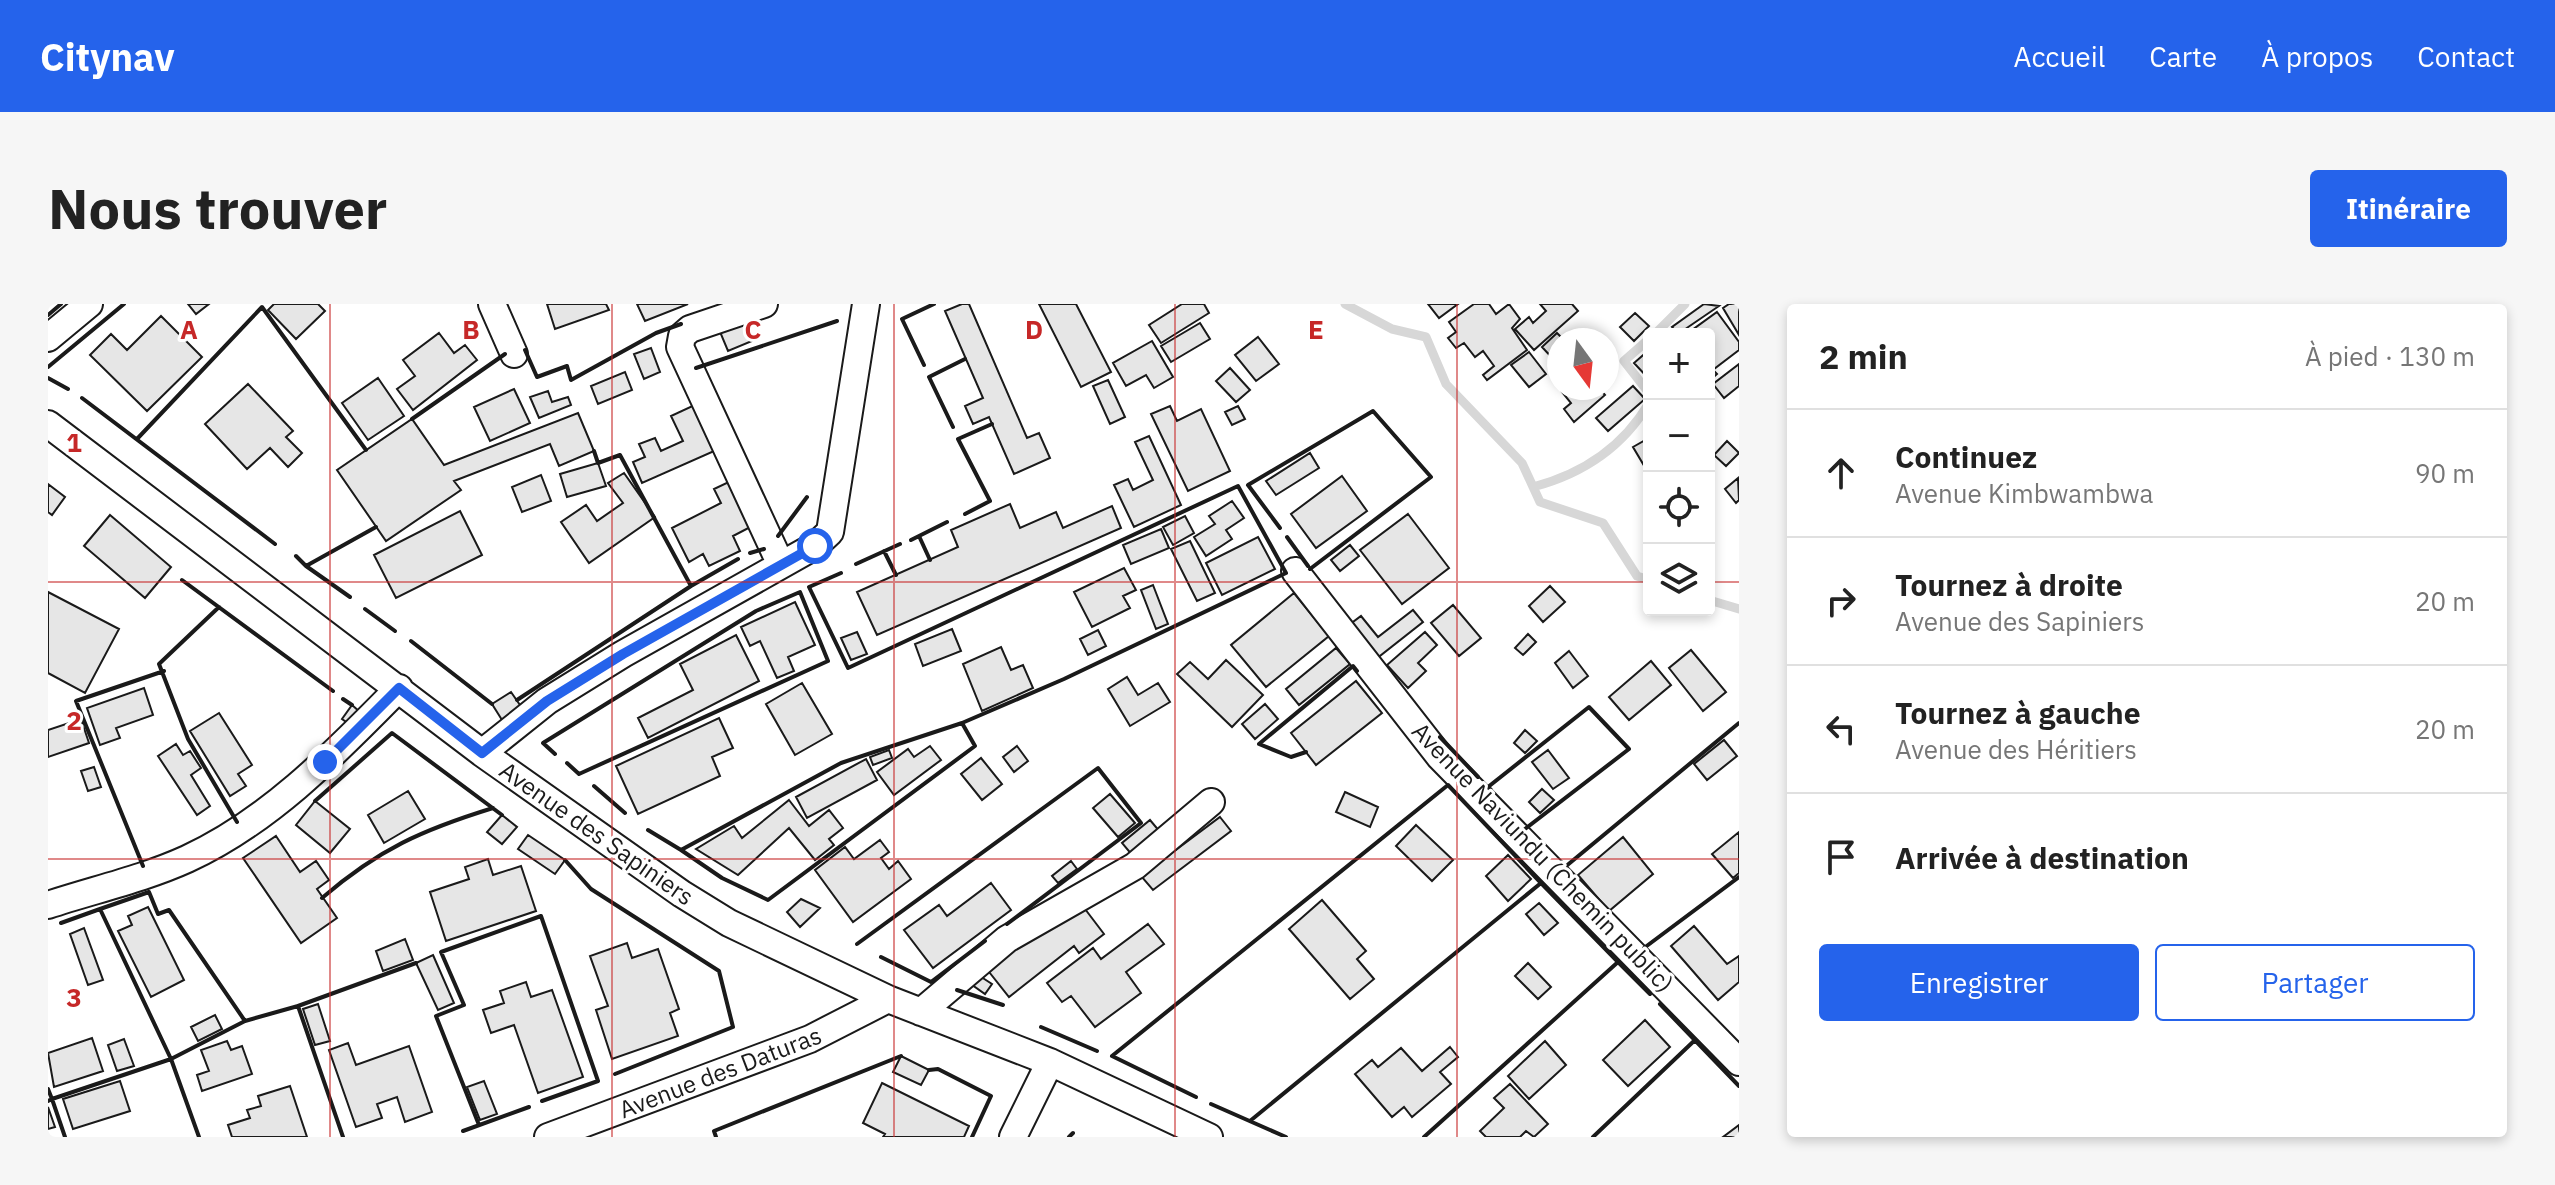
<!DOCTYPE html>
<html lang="fr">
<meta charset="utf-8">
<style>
body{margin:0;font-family:"IBM Plex Sans",sans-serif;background:#f6f6f6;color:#222}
.controls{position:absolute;right:24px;top:24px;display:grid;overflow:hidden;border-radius:8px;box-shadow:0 4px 12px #0003}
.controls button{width:72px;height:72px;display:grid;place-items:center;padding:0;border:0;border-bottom:2px solid #e0e0e0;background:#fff;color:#222;font:40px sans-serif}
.compass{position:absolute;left:1499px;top:24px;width:72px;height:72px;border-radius:50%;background:#fff;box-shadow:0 4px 12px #0003;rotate:165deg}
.stop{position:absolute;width:24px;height:24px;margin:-18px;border:6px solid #2563eb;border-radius:50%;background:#fff}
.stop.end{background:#2563eb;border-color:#fff;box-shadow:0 2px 8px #0008}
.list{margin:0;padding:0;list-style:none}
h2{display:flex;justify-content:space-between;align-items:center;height:104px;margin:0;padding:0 32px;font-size:34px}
h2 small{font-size:26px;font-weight:400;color:#767676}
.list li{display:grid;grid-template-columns:52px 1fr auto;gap:24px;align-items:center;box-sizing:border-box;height:128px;padding:0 32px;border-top:2px solid #e0e0e0}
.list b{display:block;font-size:30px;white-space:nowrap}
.list p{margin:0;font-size:26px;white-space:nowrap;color:#767676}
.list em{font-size:26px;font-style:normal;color:#767676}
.actions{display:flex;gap:16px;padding:24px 32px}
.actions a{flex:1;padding:18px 0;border:2px solid #2563eb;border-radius:8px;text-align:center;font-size:28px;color:#2563eb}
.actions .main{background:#2563eb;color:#fff}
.icon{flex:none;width:44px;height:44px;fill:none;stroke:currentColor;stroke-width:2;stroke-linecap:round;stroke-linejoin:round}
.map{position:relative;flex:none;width:1691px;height:833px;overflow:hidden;border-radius:8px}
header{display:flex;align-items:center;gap:48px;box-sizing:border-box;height:112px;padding:0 40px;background:#2563eb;color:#fff}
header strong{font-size:38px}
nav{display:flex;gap:44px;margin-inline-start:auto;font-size:28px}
.intro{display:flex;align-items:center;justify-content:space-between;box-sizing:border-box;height:192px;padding:0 48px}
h1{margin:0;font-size:56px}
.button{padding:20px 36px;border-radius:8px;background:#2563eb;color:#fff;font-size:28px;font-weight:700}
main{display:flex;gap:48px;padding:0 48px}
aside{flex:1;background:#fff;border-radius:8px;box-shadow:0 4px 12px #0003}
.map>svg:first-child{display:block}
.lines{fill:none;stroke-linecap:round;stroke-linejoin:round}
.stream{stroke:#d7d7d7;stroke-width:9}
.building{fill:#e6e6e6;stroke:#1a1a1a;stroke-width:2}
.street-casing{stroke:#1a1a1a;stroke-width:30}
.street{stroke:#fff;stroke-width:26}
.wall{stroke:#1a1a1a;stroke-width:4}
.route{stroke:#2563eb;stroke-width:10}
.grid{fill:none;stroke:#c62828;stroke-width:2;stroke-opacity:0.55}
.labels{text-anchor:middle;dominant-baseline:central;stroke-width:6;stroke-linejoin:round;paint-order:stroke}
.street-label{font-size:24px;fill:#1a1a1a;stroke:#fff}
.grid-label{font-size:26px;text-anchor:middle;font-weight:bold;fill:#c62828;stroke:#fff;stroke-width:6;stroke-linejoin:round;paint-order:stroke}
</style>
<header>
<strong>Citynav</strong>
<nav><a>Accueil</a><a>Carte</a><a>À propos</a><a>Contact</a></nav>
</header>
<div class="intro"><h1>Nous trouver</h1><a class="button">Itinéraire</a></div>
<main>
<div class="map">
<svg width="1691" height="833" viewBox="0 0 1691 833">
<rect width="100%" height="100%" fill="#fff"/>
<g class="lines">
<path class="stream" d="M1297,0L1344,25L1378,33L1398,80L1474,159L1492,198L1555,219L1589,272L1601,276
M1607,30L1637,0
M1601,35L1576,57L1601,89
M1485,183C1534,170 1575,143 1601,99
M1661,296L1691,305"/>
</g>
<path class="building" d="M140,0H161L148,10Z
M226,0H270L277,7L248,35L220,6Z
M499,0H558L561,6L507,25Z
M589,0H640L597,17Z
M914,0H921L979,134L991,129L1002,154L966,170L941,113L925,120L917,102L935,94L897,7Z
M991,0H1028L1063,68L1033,83Z
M1134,0H1156L1161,9L1113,39L1101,21Z
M1380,0H1410L1391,14Z
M1426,0H1441L1448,10L1461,0L1472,15L1464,24L1479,46L1439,76L1435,71L1446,62L1435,47L1427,53L1416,39L1408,44L1400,34L1408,28L1401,18Z
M1492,0H1524L1530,7L1486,46L1467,25L1481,13L1485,19L1498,7Z
M1656,0L1671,2L1630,30L1624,23Z
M1681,0H1691V31L1675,4Z
M1669,8L1691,38V46L1666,65L1661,58V30L1640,29Z
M1587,9L1601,22L1586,37L1572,23Z
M113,12L154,53L99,107L42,51L63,30L79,46Z
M694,13L704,37L680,47L670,23Z
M1152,19L1162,35L1123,58L1113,42Z
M391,29L406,49L417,41L429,56L365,106L349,85L367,72L355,56Z
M1509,29L1516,36H1511L1508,58L1494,43Z
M1210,33L1231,60L1208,77L1187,51Z
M1104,37L1125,73L1106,84L1098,71L1078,82L1065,59Z
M603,44L612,68L596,75L586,50Z
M1601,46V75L1586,59Z
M1481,48L1498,70L1481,83L1463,61Z
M1691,60V82L1676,94L1665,80Z
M1661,62L1669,70L1661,77Z
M1182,64L1202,86L1188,98L1168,77Z
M577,68L584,86L550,100L543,82Z
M330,74L356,112L320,136L294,99Z
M1060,76L1077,113L1062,120L1045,82Z
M200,80L245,127L238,133L254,149L240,163L222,144L199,165L157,120Z
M1585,82L1597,95L1560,127L1548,114Z
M1510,83L1551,84L1557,91L1526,118L1516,105L1523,99Z
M466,85L482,119L442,137L426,103Z
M500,87L504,98L520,93L523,101L491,114L482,93Z
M653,98L673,144L594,179L585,158L597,153L591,140L607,134L613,147L635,137L623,112Z
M1122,102L1129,117L1153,105L1182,167L1140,187L1103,110Z
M1190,102L1197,115L1184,121L1177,108Z
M530,109L546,147L511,162L502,140L406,177L413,186L338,237L289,166L364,115L396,161Z
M1101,132L1133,201L1086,223L1066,181L1080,175L1085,186L1105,176L1087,138Z
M1601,134V170L1585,143Z
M1679,137L1691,149L1678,162L1666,151Z
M1262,149L1271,164L1228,191L1218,177Z
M550,159L558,182L519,193L512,170Z
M576,169L607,213L541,259L513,218L538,201L549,217L575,199L560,179Z
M493,171L503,197L474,208L464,183Z
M1294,172L1319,207L1268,244L1243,210Z
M1690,174L1691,196L1688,199L1677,185Z
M687,175L710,219L685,232L692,247L661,262L655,250L641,258L624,224L673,199L666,185Z
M0,180L17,193L4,211L0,208Z
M1184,197L1196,214L1178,226L1184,235L1158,252L1146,233L1167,220L1161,212Z
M962,200L972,224L1008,208L1015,224L1064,202L1073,224L829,331L809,288L910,243L903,226Z
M412,207L434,251L348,294L326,251Z
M1360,210L1401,264L1354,300L1312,246Z
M62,211L123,263L97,294L36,242Z
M1137,212L1146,229L1125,241L1115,223Z
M1113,225L1121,244L1083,260L1075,241Z
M1210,233L1227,265L1174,291L1158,259Z
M1142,237L1167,289L1149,297L1123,245Z
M1302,241L1311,252L1292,267L1283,256Z
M1076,264L1088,286L1075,292L1082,304L1044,323L1026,288Z
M1105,281L1120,320L1108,325L1093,286Z
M1502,282L1517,298L1495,318L1481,302Z
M0,288L71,325L37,389L0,369Z
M1246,289L1281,332L1218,383L1183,341Z
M747,298L767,341L740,353L746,367L729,374L712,337L702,342L693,323Z
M1405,301L1433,334L1411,352L1383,319Z
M1365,306L1375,318L1328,355L1301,321L1313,312L1330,333Z
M904,325L913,347L875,362L867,340Z
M1050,326L1058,342L1040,351L1032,335Z
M809,328L819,350L803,356L793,334Z
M1377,328L1389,341L1370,359L1378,367L1360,384L1339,361Z
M1480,330L1488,338L1475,351L1467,344Z
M688,331L711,377L600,434L590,414L645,386L632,360Z
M953,343L963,366L975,361L985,384L934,407L915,360Z
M1288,344L1302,360L1251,401L1238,385Z
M1643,346L1678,388L1655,407L1621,364Z
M1521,347L1540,372L1525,384L1507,359Z
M1178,356L1215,391L1184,423L1129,370L1142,358L1160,375Z
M1603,357L1623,381L1581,416L1561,393Z
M1079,373L1090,391L1110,379L1122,398L1082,422L1060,385Z
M1308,377L1334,409L1268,461L1243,429Z
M754,379L784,430L747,451L718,400Z
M96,384L105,411L68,424L72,434L52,441L39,404Z
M463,388L474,404L454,416L444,400Z
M1217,400L1230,415L1207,435L1194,420Z
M304,401L313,409L304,422L294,415Z
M171,409L204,461L190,470L198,482L182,492L142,427Z
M671,414L685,444L664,453L672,472L590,510L568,462Z
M33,415L41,439L0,453V426Z
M1477,426L1489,437L1477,449L1466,439Z
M1676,436L1689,452L1659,476L1646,460Z
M128,440L135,451L142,447L153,464L143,471L162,502L149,511L110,452Z
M882,442L893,456L846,491L829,468L860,445L866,453Z
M969,442L980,457L966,468L955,453Z
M841,446L844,454L825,461L822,453Z
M1500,446L1521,474L1505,485L1484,458Z
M933,454L954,480L934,496L913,470Z
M818,455L829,476L759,514L748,493Z
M46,463L53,483L40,487L33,467Z
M1494,485L1506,496L1492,509L1481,498Z
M360,487L377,515L336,539L320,511Z
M1297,488L1330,503L1322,523L1288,508Z
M1062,490L1087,519L1070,533L1045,504Z
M741,496L761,522L781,506L795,524L781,535L786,541L767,556L741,524L690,571L648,545L686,522L694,534Z
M267,497L302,525L282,549L248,521Z
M454,511L469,523L454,540L439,528Z
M1172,513L1183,527L1105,586L1093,572Z
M1102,516L1118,535L1090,558L1074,539Z
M1368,521L1405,556L1384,577L1348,542Z
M1691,528V569L1685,574L1664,550Z
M480,531L517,556L507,570L470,545Z
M228,532L252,568L268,557L281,576L269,585L289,614L253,639L195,554Z
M1575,533L1605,570L1561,607L1530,571Z
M832,536L841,548L833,554L841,565L850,557L863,575L805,618L767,566L797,543L806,555Z
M1460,551L1483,575L1460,597L1438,572Z
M440,555L445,571L473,562L488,607L398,637L382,588L421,575L417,563Z
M1023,557L1029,565L1010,579L1004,572Z
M943,579L963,606L885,664L856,626L891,601L899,612Z
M753,595L772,604L752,623L739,608Z
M1274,596L1318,647L1309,655L1326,675L1302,695L1241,625Z
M1491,599L1510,619L1496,631L1478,610Z
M1034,601L1056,630L1031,649L1026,642L961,693L934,659L989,617L998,628Z
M100,603L136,676L103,693L70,627L84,621L80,612Z
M1100,620L1116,640L1078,668L1093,689L1047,723L1023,692L1014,698L999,679L1045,644L1053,655Z
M1646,622L1679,660L1691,652V678L1670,696L1623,642Z
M36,624L55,676L40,681L22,630Z
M357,635L365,656L335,667L328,647Z
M579,639L584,654L610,645L631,705L622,709L630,732L564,755L548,706L560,702L542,652Z
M385,651L406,699L390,706L368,659Z
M1480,659L1503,683L1490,695L1467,672Z
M927,669L944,680L937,690L920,678Z
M478,678L483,693L504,686L535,773L490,789L466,721L443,729L435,706L456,699L452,687Z
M270,700L282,737L267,741L255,705Z
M167,711L174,725L150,737L143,723Z
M1597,716L1622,743L1580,782L1555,756Z
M44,734L55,767L6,783L0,749Z
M76,735L86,762L69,767L60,741Z
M179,737L183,746L194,742L204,770L154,787L149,771L161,767L153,746Z
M1497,737L1518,761L1481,795L1460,772Z
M300,739L308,761L361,742L384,808L357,818L349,793L329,800L334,814L308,823L281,746Z
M1402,743L1410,753L1392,768L1403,780L1364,813L1356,803L1344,813L1307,770L1324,756L1330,763L1353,744L1374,767Z
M853,752L881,766L873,781L845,768Z
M72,777L82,807L25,825L15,795Z
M436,777L449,810L432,816L419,783Z
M834,779L921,822L916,833H835L837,830L815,819Z
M1462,780L1500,820L1486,833L1478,827L1472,833H1438L1432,827L1456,804L1446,794Z
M242,782L259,833H184L180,821L202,814L199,806L213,802L210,792Z
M0,803L7,823L0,825Z
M1691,821V833H1675Z"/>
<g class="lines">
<g class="street-casing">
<path id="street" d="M444,0L466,50
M716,0L642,25L634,32L632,43L733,261
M0,34L41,0
M0,120L434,449L634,590L681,619L840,695L1002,758L1161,833
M1247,267L1392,453L1691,758
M434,449L499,397L575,350L767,242L782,228L818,0
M0,601C45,586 95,575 139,555C222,517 288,448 351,384
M873,708L959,635L1087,562L1163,498
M500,833L762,735L840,695
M965,833L1002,758"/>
</g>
<use href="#street" class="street"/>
<path class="wall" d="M0,11L13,0
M477,46L489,73L519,62L523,76L608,29L633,20
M876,61L854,15L886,0
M0,63L76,0
M648,64L789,17
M0,74L20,85
M34,94L227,240
M364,115L457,50
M905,123L881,73L917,55
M89,135L214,3L318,146
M917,210L942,197L910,135L944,120
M1232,224L1200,181L1325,107L1383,173L1262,265
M730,232L759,193
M871,232L882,256
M1239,233L1260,262
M863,236L899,218
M836,247L848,271
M702,249L716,245
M248,252L258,262L328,223
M808,260L852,240
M258,262L302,293
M134,276L285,387
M643,282L690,255
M171,303L111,360L140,435L189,518
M317,305L347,327
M363,337L444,400
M295,395L304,401
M469,396L643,282L572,151L550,159L546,147
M1392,433L1430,473
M1258,448L1243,453L1211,440L1305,362L1309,367
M507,450L495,439L708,307L752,288L780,357L531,470L519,459
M546,482L577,509
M1443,486L1440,483L1541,403L1581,445L1477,525
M267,497L344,429L454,511
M600,526L633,546L793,459L914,419L1016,375L1238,269L1190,182L800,364L761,283L793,269
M633,546L674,574L720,596L927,442L914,419
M517,556L543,585L671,667L685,723L567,770
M95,562L28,397L116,367
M1517,563L1691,419
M274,594C331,545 374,526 445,504
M13,619L52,605
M809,640L1050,464L1093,519L959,620
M1596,644L1691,573
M833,653L883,678L937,637
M909,686L955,701
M1612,700L1691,782
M993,723L1049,747
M881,766L890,765L943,792L924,833
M0,785L4,795L0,797
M1148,793L1064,752L1400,481L1493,579
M1163,800L1238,833
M1202,817L1493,579L1570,658
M431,821L388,712L416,701L393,648L493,612L550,777L494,797
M415,827L481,803
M17,833L4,795L123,755L52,605L101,588L110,610L121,606L197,717
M151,833L123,755L197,717L250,702
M295,833L250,702L368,659
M668,833L666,827L853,752
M1021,833L1025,829
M1376,833L1570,658L1602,690
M1545,833L1647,736"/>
</g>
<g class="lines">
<path class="route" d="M277,458L351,384L434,449L499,397L575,350L767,242"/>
</g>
<path class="grid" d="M282,0V833M564,0V833M846,0V833M1127,0V833M1409,0V833M0,278H1601M1661,278H1691M0,555H1691"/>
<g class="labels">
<g class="street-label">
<text transform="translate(549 529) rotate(35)">Avenue des Sapiniers</text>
<text transform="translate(1495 553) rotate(46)">Avenue Naviundu (Chemin public)</text>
<text transform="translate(672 768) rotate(-21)">Avenue des Daturas</text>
</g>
</g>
<g class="grid-label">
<text x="141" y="35">A</text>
<text x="423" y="35">B</text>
<text x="705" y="35">C</text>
<text x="986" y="35">D</text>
<text x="1268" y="35">E</text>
<text x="26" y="148">1</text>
<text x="26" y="426">2</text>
<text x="26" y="703">3</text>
</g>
</svg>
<div class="controls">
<button>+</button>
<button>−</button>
<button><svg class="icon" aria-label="locate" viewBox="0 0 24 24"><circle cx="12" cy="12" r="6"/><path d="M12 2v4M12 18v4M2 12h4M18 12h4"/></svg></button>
<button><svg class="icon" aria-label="layers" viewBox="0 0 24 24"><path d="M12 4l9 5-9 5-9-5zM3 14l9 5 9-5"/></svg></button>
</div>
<svg class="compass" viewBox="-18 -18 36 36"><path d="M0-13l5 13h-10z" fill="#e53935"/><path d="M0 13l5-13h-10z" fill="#767676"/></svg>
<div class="stop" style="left:767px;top:242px"></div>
<div class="stop end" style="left:277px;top:458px"></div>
</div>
<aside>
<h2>2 min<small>À pied · 130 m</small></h2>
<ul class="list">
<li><svg class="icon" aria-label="ahead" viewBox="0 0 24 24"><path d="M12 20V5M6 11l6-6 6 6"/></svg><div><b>Continuez</b><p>Avenue Kimbwambwa</p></div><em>90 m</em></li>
<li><svg class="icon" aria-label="right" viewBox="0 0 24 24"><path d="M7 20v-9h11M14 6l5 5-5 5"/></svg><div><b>Tournez à droite</b><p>Avenue des Sapiniers</p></div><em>20 m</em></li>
<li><svg class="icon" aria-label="left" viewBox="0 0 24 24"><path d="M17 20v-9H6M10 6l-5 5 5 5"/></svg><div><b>Tournez à gauche</b><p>Avenue des Héritiers</p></div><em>20 m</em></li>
<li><svg class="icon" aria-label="arrive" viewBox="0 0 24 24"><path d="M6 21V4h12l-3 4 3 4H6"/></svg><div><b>Arrivée à destination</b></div></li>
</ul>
<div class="actions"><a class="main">Enregistrer</a><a>Partager</a></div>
</aside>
</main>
